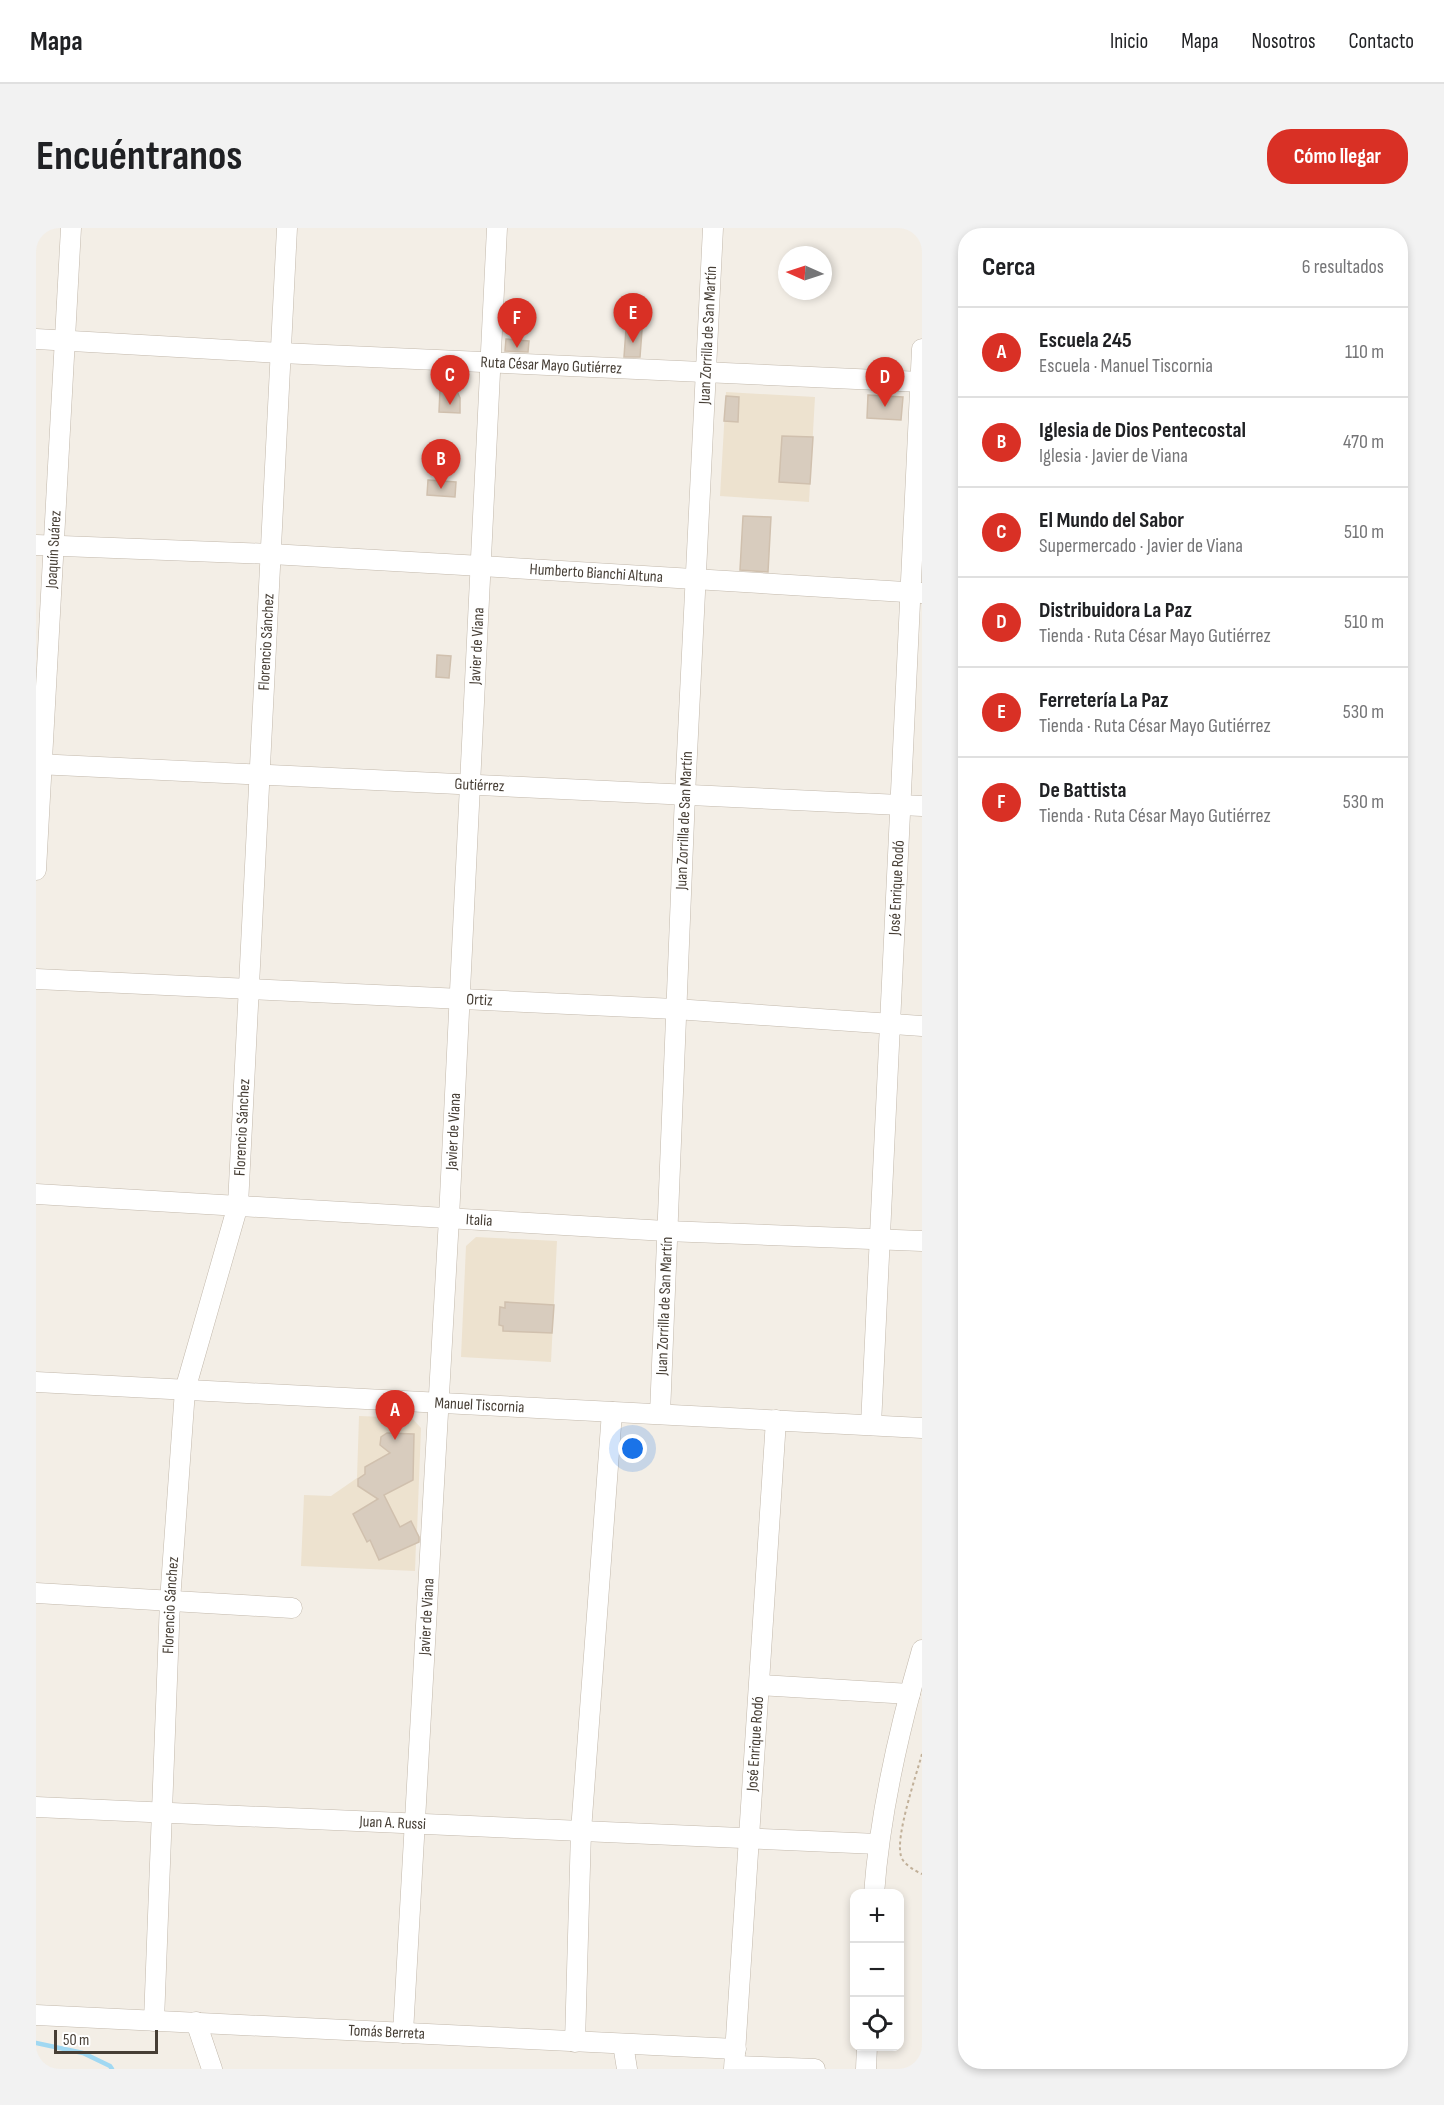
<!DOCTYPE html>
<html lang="es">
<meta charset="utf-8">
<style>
body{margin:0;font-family:"Sofia Sans Condensed",sans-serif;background:#f2f2f2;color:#202124}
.controls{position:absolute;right:18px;bottom:18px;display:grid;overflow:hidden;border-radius:12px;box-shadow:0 3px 9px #0003}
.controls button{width:54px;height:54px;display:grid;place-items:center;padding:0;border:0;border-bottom:2px solid #e0e0e0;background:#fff;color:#202124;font:30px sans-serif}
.compass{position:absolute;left:742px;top:18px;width:54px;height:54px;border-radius:50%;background:#fff;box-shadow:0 3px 9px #0003;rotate:273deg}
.scale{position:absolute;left:18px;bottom:15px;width:104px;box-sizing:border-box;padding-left:6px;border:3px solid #463e35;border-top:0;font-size:16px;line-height:21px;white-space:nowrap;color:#463e35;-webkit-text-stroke:4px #fff;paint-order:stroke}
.you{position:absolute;left:597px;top:1221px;width:21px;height:21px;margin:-15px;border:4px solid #fff;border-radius:50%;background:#1a73e8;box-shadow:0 0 0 9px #1a73e833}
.badge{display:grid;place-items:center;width:39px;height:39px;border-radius:50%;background:#d93025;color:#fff;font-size:20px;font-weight:700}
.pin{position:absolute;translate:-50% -50px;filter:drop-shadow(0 2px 3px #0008)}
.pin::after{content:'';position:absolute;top:32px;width:21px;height:18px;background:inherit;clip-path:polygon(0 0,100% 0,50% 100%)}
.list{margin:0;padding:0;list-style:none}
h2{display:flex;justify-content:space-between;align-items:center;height:78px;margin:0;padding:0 24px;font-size:26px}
h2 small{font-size:20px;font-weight:400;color:#757577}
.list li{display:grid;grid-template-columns:39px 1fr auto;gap:18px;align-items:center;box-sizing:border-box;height:90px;padding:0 24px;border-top:2px solid #e0e0e0}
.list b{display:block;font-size:22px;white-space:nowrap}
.list p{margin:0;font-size:20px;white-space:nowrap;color:#757577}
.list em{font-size:20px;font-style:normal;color:#757577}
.icon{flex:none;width:33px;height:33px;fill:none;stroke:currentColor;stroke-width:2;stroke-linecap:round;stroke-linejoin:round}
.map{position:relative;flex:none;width:886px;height:1841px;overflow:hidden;border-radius:24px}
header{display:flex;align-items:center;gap:36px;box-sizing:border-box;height:84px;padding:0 30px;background:#fff;border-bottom:2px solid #e0e0e0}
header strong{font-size:28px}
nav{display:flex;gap:33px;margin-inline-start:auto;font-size:21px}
.intro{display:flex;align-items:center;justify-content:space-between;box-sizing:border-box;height:144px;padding:0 36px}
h1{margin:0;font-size:42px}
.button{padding:15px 27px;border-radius:24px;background:#d93025;color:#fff;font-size:21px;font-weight:700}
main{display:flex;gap:36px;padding:0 36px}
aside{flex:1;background:#fff;border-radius:24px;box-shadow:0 3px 9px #0003}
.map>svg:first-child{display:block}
.education{fill:#ede2cf}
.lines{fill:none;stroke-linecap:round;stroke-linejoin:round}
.stream{stroke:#a0d8f2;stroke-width:4.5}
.building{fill:#d8ccbe;stroke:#d0c0ae;stroke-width:1.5}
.minor-casing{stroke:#c2b8ab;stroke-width:21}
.path{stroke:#c1b099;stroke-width:2;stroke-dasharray:3 3;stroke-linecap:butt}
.minor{stroke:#fff;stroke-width:20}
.labels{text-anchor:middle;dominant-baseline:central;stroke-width:6;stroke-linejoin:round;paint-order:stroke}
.street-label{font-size:16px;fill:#463e35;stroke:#fff}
</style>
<header>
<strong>Mapa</strong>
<nav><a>Inicio</a><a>Mapa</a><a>Nosotros</a><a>Contacto</a></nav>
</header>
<div class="intro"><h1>Encuéntranos</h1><a class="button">Cómo llegar</a></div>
<main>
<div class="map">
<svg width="886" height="1841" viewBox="0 0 886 1841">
<rect width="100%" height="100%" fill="#f3eee6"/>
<path class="education" d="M690,164L779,169L773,274L684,268Z
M440,1009L521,1013L515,1134L425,1129L430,1018Z
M323,1188L376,1190L385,1200L381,1304L385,1312L380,1315L379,1343L265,1338L268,1267L295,1268L321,1250Z"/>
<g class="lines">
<path class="stream" d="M0,1815L47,1825L74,1838L76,1841"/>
</g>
<path class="building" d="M590,101L606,102L604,129H588Z
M470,111L493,113L492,124L469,123Z
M404,162L421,163L424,170V185L403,184Z
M832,167L867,169L865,192L831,190Z
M690,168L703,169L702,194L688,193Z
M746,208L777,209L774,256L743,254Z
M392,252L420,254L419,269L391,267Z
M707,288L735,289L732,344L704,342Z
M401,427L415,428L413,450L400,449Z
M469,1074L518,1077L516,1105L467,1103V1098L463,1097L464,1079L469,1080Z
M351,1205L378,1206L377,1252L348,1267L364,1299L375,1293L383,1309V1314L343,1332L334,1312L331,1314L317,1286L342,1271L322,1258V1251L329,1246V1239L354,1225L344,1217L345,1209Z"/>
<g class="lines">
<g class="minor-casing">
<g id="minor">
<path id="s1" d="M0,111L245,125L886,154"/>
<path id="s2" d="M0,317L235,326L445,338L886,365"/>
<path id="s3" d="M0,536L886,578"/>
<path id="s4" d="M0,642L35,0"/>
<path id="s5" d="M0,751L639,781L886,798"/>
<path id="s6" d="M0,966L630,1003L886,1013"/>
<path id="s7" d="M0,1154L886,1200"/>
<path id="s8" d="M624,1186L649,567L677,0"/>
<path id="s9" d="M835,1197L886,121"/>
<path d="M0,1365L256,1380"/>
<path d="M724,1457L874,1466"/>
<path id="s10" d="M0,1579L842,1616"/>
<path d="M838,1666C844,1583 863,1501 886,1422"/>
<path id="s11" d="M0,1787L700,1821"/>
<path id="s12" d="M118,1793L134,1373L149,1162L202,977L251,0"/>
<path d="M160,1794L176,1841"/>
<path id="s13" d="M367,1805L413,990L461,0"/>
<path d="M539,1814L545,1603L576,1184"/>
<path d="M587,1816L591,1841"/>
<path d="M699,1838L779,1841"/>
<path id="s14" d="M698,1841L740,1192"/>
<path d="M830,1841L831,1818"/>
</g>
</g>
<path class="path" d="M886,1526C880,1548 859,1609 865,1628C867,1636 879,1643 886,1646"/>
<use href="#minor" class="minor"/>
</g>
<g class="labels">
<g class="street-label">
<text stroke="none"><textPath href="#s8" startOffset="1080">Juan Zorrilla de San Martín</textPath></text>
<text stroke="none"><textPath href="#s1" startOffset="516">Ruta César Mayo Gutiérrez</textPath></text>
<text stroke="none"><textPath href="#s4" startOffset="321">Joaquín Suárez</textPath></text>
<text stroke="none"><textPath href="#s2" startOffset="561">Humberto Bianchi Altuna</textPath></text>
<text stroke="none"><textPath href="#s12" startOffset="1388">Florencio Sánchez</textPath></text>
<text stroke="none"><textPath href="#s13" startOffset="1389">Javier de Viana</textPath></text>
<text stroke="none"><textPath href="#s3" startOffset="444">Gutiérrez</textPath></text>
<text stroke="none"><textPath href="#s8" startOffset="594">Juan Zorrilla de San Martín</textPath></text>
<text stroke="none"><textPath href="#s9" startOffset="538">José Enrique Rodó</textPath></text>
<text stroke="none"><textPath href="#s5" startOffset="444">Ortiz</textPath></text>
<text stroke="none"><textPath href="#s12" startOffset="902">Florencio Sánchez</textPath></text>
<text stroke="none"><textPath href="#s13" startOffset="903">Javier de Viana</textPath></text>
<text stroke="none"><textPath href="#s6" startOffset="444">Italia</textPath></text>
<text stroke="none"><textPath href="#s8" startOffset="108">Juan Zorrilla de San Martín</textPath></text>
<text stroke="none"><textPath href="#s7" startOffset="444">Manuel Tiscornia</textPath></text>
<text stroke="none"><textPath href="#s12" startOffset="416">Florencio Sánchez</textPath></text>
<text stroke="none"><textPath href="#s13" startOffset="417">Javier de Viana</textPath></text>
<text stroke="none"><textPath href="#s14" startOffset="326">José Enrique Rodó</textPath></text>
<text stroke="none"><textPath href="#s10" startOffset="357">Juan A. Russi</textPath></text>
<text stroke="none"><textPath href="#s11" startOffset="351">Tomás Berreta</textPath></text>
</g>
</g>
</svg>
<div class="controls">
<button>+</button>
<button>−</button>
<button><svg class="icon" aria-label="locate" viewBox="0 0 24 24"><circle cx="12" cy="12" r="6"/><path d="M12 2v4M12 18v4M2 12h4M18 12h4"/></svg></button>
</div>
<svg class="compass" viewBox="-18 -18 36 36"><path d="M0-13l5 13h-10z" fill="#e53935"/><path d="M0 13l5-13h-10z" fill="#757577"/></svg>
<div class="scale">50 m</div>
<div class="you"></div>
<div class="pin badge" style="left:359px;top:1212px">A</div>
<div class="pin badge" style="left:405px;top:261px">B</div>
<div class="pin badge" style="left:414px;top:177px">C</div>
<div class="pin badge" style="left:849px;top:179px">D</div>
<div class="pin badge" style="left:597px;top:115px">E</div>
<div class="pin badge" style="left:481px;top:120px">F</div>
</div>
<aside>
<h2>Cerca<small>6 resultados</small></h2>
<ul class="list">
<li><span class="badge">A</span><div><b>Escuela 245</b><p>Escuela · Manuel Tiscornia</p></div><em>110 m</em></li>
<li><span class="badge">B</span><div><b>Iglesia de Dios Pentecostal</b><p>Iglesia · Javier de Viana</p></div><em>470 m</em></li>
<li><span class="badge">C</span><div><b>El Mundo del Sabor</b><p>Supermercado · Javier de Viana</p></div><em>510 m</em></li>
<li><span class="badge">D</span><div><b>Distribuidora La Paz</b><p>Tienda · Ruta César Mayo Gutiérrez</p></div><em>510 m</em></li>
<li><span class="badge">E</span><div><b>Ferretería La Paz</b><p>Tienda · Ruta César Mayo Gutiérrez</p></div><em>530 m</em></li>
<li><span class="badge">F</span><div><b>De Battista</b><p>Tienda · Ruta César Mayo Gutiérrez</p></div><em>530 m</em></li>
</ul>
</aside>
</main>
